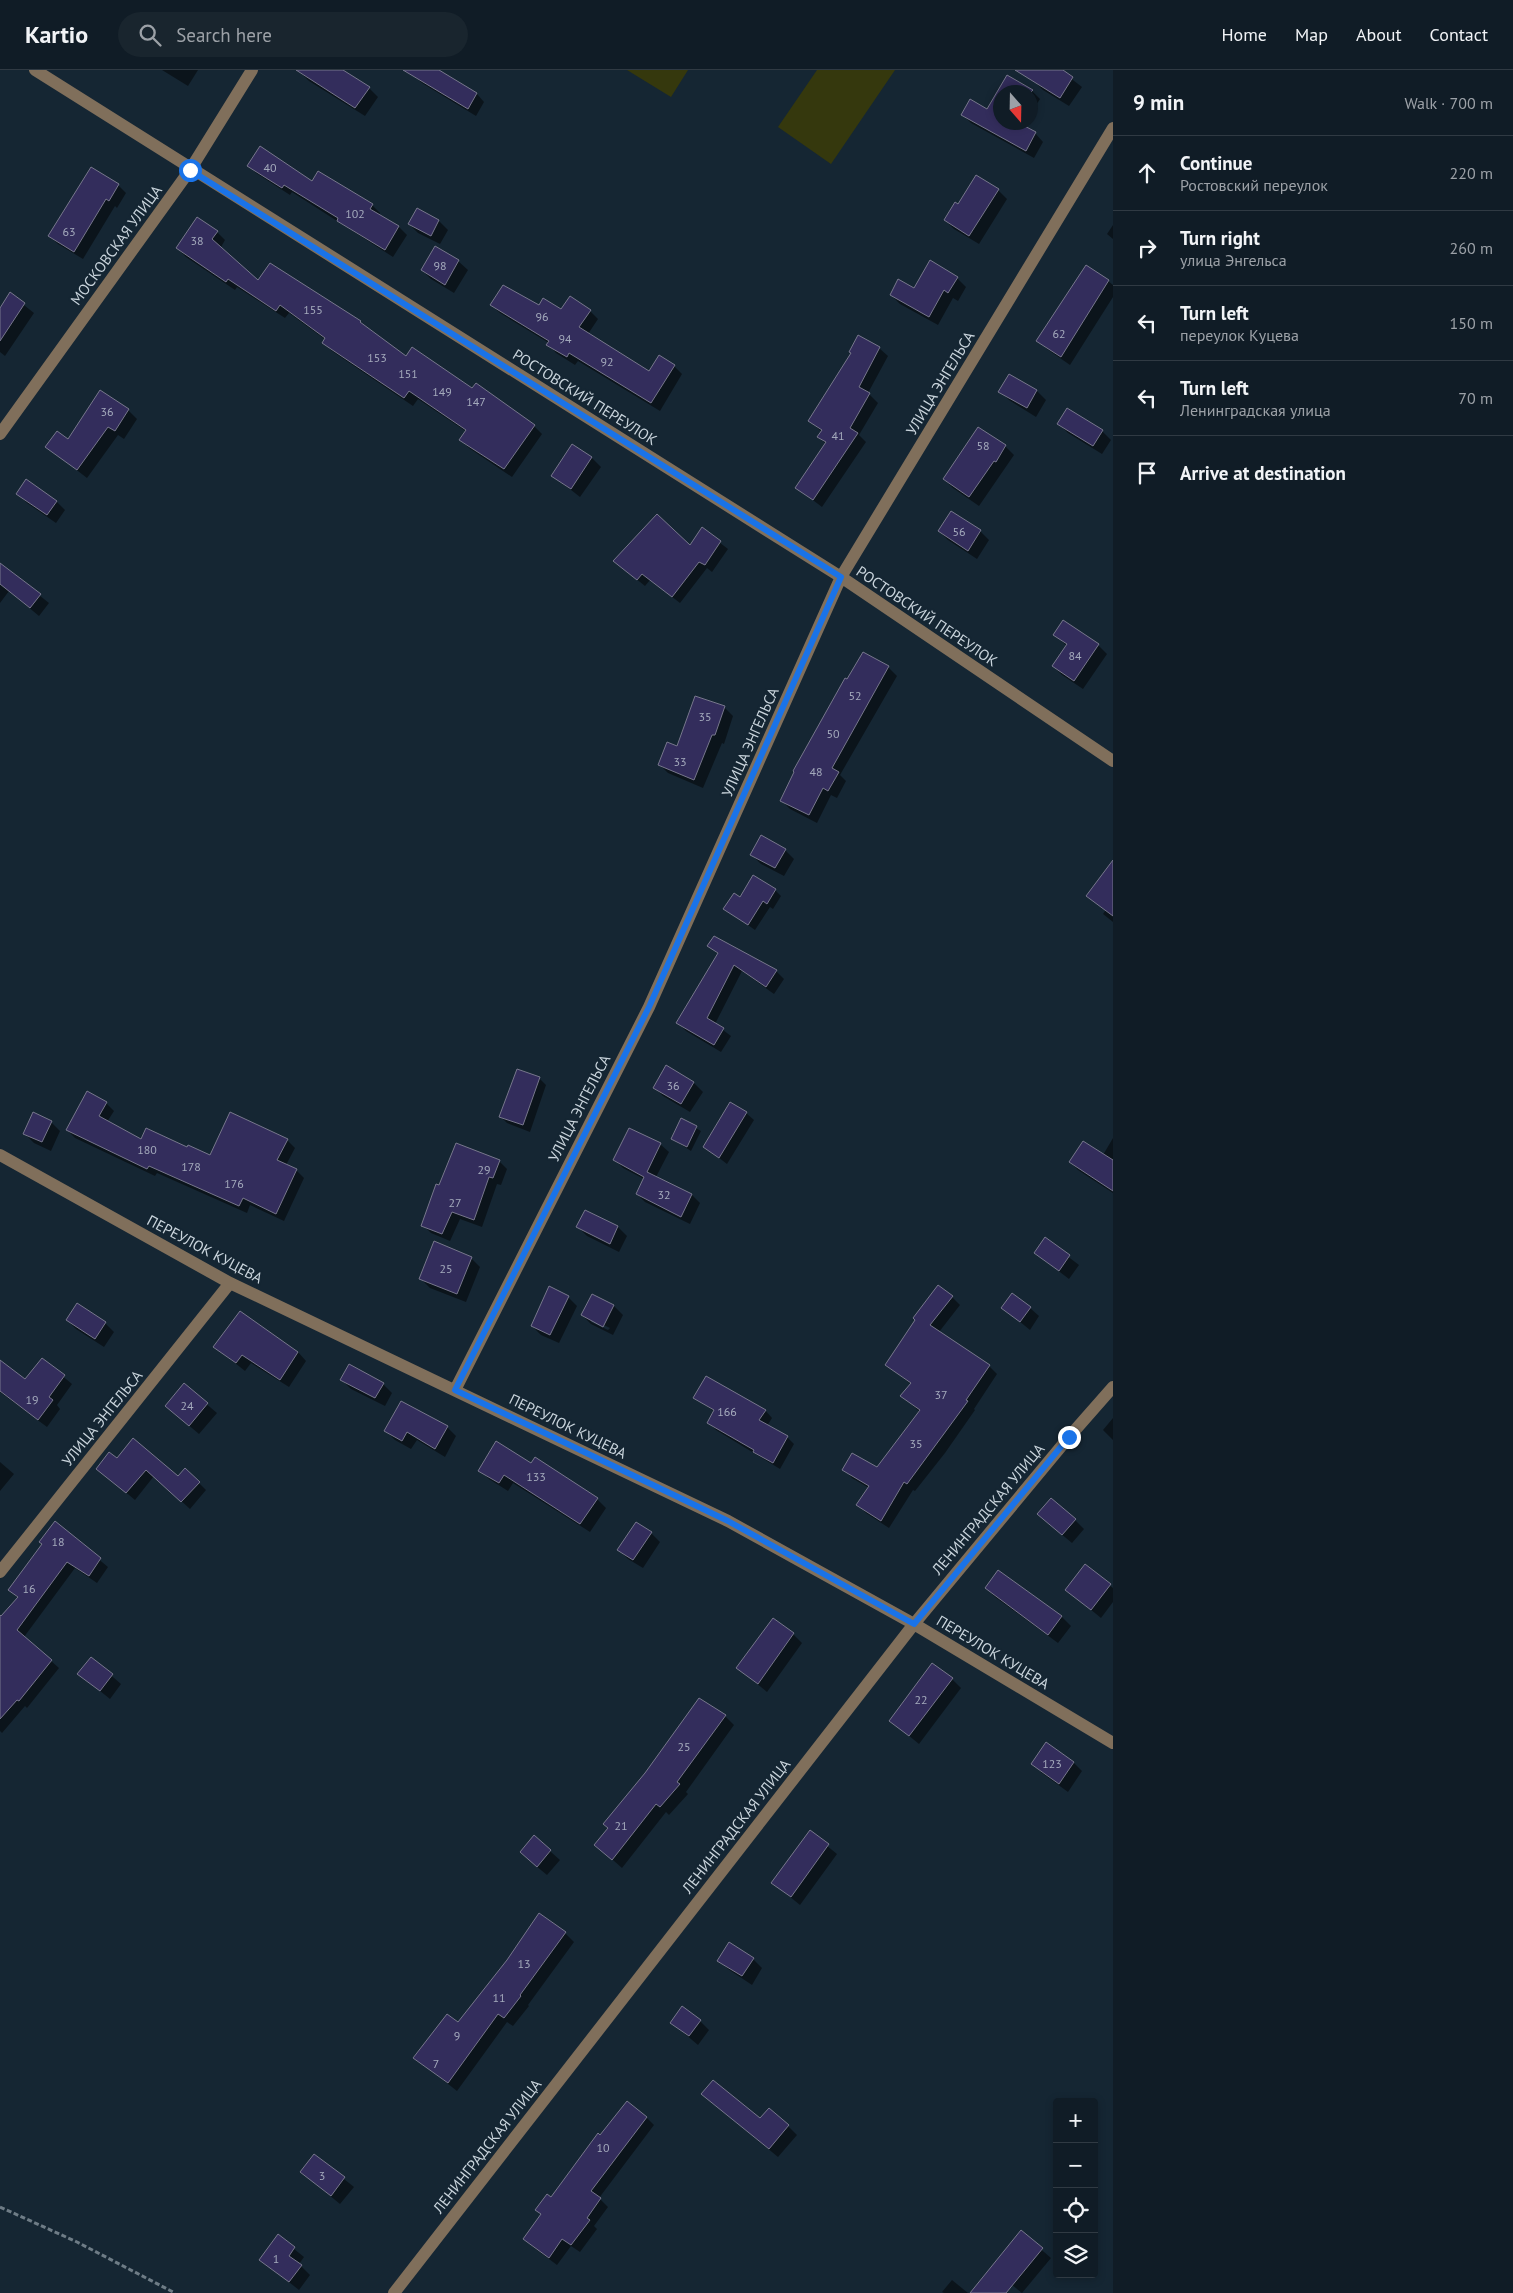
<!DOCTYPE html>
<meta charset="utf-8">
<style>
body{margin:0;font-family:"PT Sans",sans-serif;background:#19252e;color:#f1f3f6}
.controls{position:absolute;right:15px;bottom:15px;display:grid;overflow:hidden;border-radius:5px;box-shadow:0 2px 8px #0003}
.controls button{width:45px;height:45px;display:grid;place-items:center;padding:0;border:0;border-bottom:1px solid #303a43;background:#101c26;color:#f1f3f6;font:25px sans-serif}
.compass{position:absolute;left:993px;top:15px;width:45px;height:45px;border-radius:50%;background:#101c26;box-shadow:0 2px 8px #0003;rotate:160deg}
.stop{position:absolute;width:15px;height:15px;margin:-11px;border:4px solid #1a73e8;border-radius:50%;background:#fff}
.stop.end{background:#1a73e8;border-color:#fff;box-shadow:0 1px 5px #0008}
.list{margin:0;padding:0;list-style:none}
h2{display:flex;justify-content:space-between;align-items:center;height:65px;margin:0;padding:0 20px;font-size:21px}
h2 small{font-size:16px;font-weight:400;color:#9ca1a7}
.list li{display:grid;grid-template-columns:32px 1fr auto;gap:15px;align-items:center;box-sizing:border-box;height:75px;padding:0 20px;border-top:1px solid #303a43}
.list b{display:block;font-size:19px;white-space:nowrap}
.list p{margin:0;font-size:16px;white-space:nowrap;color:#9ca1a7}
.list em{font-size:16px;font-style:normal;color:#9ca1a7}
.icon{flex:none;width:28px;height:28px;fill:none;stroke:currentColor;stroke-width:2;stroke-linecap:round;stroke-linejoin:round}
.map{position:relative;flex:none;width:1113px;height:2223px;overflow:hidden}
header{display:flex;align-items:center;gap:30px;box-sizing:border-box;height:70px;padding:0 25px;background:#101c26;border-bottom:1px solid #303a43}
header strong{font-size:24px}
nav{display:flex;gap:28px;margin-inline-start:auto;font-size:18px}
.search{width:350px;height:45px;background:#19252e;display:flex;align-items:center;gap:12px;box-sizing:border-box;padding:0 18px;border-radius:28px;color:#9ca1a7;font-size:19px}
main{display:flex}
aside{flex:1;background:#101c26}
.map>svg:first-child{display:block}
.pitch{fill:#35380d}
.shadow{fill:#0007;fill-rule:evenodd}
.building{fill:#332d5c;stroke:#77778c}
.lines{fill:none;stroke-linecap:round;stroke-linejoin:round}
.path{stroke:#6e7c86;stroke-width:3;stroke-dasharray:5 2.5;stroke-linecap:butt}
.minor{stroke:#806f5b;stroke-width:12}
.route{stroke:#1a73e8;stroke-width:6}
.labels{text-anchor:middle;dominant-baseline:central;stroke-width:4;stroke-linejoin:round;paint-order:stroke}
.number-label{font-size:12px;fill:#a4aabc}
.street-label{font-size:15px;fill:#c9d4dc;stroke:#152633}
</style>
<header>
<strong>Kartio</strong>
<div class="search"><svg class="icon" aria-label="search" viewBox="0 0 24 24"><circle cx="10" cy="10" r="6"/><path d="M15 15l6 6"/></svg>Search here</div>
<nav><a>Home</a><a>Map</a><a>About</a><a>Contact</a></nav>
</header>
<main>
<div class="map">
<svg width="1113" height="2223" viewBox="0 0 1113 2223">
<rect width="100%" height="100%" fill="#152633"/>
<path class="pitch" d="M627,0H688L671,27Z
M817,0H895L831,94L778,57Z"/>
<path class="shadow" d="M162,0H198L188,16Z
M301,0H341L369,18L378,27L365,46L309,11L300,2Z
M417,0H437L477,24L484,32L476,46L422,13L414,6Z
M1041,0H1060L1082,17L1069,36L1043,20L1034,11Z
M1008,7L1032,21L1040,29L1030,45V22H1001V52H1026L1023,57L1035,63L1043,72L1034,88L971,53L963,45L988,40Z
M248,95L313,112L372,135L380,143L379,145L399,157L407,165L393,187L292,122L290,125L256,103Z
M118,115L126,123L117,138L115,136L83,189L58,174L49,166Z
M998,120L1007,129L979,174L954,159L945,150L959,135Z
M417,140L439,151L448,160L440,174L418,163L409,154Z
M1113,155V169L1107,164Z
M217,162L225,170L221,177L258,212L360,252L406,288L472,320L534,356L542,364L512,407L469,378L461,370L467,362L418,329L413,336L332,281L324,273L326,270L289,243L285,248L237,217L235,220L186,187L177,178Z
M436,178L458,191L468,200L454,223L431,209L422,200Z
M931,192L957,208L966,217L958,231L953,228L938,255L900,234L891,225L914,220Z
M1108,211L1113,215V227L1070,295L1047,279L1038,270Z
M10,224L34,243L5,286L0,282V240Z
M491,235L590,241L598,249L588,264L650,302L674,296L682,304L660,341L578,291L575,295L556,283L548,274L549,273L500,243Z
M879,278L888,286L868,323L878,333L859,365L866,372L822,437L797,418L826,374L819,367L822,362L810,351L852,284Z
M1009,305L1037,321L1046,330L1036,347L1009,330L1000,321Z
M101,322L128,340L137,349L124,369L118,365L87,408L47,377L68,371Z
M1059,354L1102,361L1111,370L1102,384L1068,363Z
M572,375L592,388L601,397L580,427L552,405Z
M1005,376L1014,385L979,436L953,418L944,409Z
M18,424L56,431L65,440L56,453L27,433Z
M951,443L980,461L989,470L977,489L948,470L939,461Z
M702,459L728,479L712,502L707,498L680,533L650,510L645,516L614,491L691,476Z
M0,494L49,533L39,546L9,521L0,533Z
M1055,565L1098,575L1107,584L1083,619L1062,605L1053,596L1067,576Z
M864,583L888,597L897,606L840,705L846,711L837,728L831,725L817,753L790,739L782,731Z
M724,637L733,646L724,674L722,673L703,718L668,703L659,694Z
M785,780L794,789L784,806L761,794L752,785Z
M775,820L781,826L773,839L770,837L755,860L725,839L741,828Z
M1113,829V852L1103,844Z
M714,867L776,901L784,909L774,924L742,901L715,954L731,966L721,982L686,961L678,953L719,885L709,876Z
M539,1008L546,1015L530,1062L507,1053L500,1046Z
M694,1013L703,1022L690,1042L663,1026L654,1017Z
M106,1033L114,1041L107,1052L141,1070L187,1079L210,1086L287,1070L295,1078L286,1095L296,1100L304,1108L284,1151L250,1135L247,1143L157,1103L155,1106L75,1068L67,1060Z
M746,1043L754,1050L727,1094L705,1077Z
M682,1050L701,1061L691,1081L672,1069Z
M51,1052L60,1061L51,1081L34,1073L25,1064Z
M1113,1068V1123L1078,1100L1070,1092L1103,1085Z
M660,1074L669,1082L656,1107L692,1125L700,1133L690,1154L645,1132L637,1124L644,1109L623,1098L615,1090Z
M499,1091L507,1099L501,1115L497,1114L482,1157L460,1149L450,1171L431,1163L423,1155L440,1117Z
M586,1141L618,1157L627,1166L619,1182L587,1166L578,1157Z
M1045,1169L1079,1195L1069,1209L1035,1183Z
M471,1188L480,1197L466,1232L430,1218L421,1209Z
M568,1227L577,1236L559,1273L541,1265L532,1256Z
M952,1227L960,1235L939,1262L989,1296L997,1304L974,1339L975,1340L945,1383L915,1421L913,1420L889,1458L866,1443L858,1435L869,1418L852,1408L844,1399H877L920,1342L902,1326L911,1314L886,1295Z
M614,1236L623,1245L613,1265L591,1254L582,1245ZM591,1249L610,1258L608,1260L591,1252Z
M1003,1238H1030L1039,1246L1030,1260Z
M67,1250L105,1253L114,1262L104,1277L76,1259Z
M215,1277L298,1282L306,1291L289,1317L251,1293L245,1301Z
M42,1289L72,1314L57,1335L60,1339L47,1357L0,1322V1299L25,1311Z
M342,1310L383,1314L392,1323L385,1336L351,1319Z
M184,1315L217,1343L199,1364L166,1336Z
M695,1328L765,1340L772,1348L767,1356L787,1367L794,1374L780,1399L716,1360L709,1353L715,1342Z
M401,1333L447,1357L456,1366L445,1387L417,1370L411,1379L395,1370L386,1361Z
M1113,1348V1370L1103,1360Z
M117,1390L199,1413L206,1420L190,1439L154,1406L135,1430L98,1399Z
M0,1392L14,1404L0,1421Z
M532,1394L597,1429L606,1438L590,1462L513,1413L508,1421L489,1409L480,1400Z
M1075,1450L1084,1459L1072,1473L1048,1453Z
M55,1453L108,1497L97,1513L75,1498L24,1567L59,1598L27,1638L25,1636L2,1663L0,1661V1549L18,1528L10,1520L43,1474Z
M651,1463L660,1472L643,1498L628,1489L619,1480Z
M1085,1496L1113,1518V1532L1101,1548L1067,1520Z
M999,1502L1062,1547L1071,1556L1058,1573L995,1527L986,1518Z
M793,1564L802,1573L767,1622L738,1598Z
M91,1588L121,1614L110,1629L79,1604Z
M952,1609L961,1618L919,1674L891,1651Z
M699,1630L725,1646L734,1655L686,1722L688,1724L669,1745L666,1742L622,1798L596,1775Z
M1073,1692L1082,1701L1068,1722L1042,1703L1033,1694Z
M810,1762L837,1784L800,1835L773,1813Z
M534,1767L560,1790L547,1805L530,1791Z
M565,1863L574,1872L528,1935L529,1936L513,1956L507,1952L457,2021L415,1988L458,1954Z
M729,1874L753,1889L762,1898L752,1915L728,1899L719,1890Z
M700,1951L709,1960L698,1975L672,1953Z
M702,2024L760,2050L788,2056L797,2065L778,2087Z
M646,2047L654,2055L599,2128L608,2137L594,2156L597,2159L580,2182L571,2176L557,2195L533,2177L525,2169L551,2129L601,2067Z
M314,2085L354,2117L340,2134L301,2102Z
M1021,2162L1051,2188L1022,2223L1001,2206Z
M278,2166L304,2187L299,2194L310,2205L299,2220L261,2190Z
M952,2210L968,2223H944L942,2222Z"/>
<path class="building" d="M296,0H343L370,17L355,38Z
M403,0H439L477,23L468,39Z
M1015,0H1063L1073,7L1060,28Z
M1007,5L1033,20L1030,23L1000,22V52H1017L1036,62L1026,81L961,45L970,29L987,39Z
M260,76L312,111L318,101L373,134L370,139L399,156L385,180L337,151L338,148L284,115L282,118L247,96Z
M91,97L119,114L109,131L106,129L74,182L48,166Z
M976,105L999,119L969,166L944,150L955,132L958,134Z
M417,138L439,150L431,166L408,154Z
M197,147L218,161L212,169L258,210L270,193L361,251L360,252L406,286L412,277L472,318L476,313L535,355L504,399L459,370L466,360L409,321L404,328L322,273L325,268L280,235L276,241L228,209L226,212L176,178Z
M435,176L459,190L445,215L421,200Z
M930,190L958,207L948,223L944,220L929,247L890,225L898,209L914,218Z
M1086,195L1109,210L1061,287L1036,271Z
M503,215L539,235L543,228L561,239L570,226L591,240L579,257L649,301L659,285L675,295L651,333L569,283L567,287L546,275L549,271L490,235Z
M10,222L25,233L0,271V238Z
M858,265L880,277L859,317L870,323L850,358L858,363L813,430L795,418L826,372L817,367L822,360L808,351L851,283L849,282Z
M1009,304L1037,320L1027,338L998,322Z
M100,320L129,339L115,361L108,357L77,400L45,377L57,361L68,369Z
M1067,338L1103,360L1093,376L1057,354Z
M978,357L1006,375L996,392L994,391L969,427L943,409Z
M572,374L592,387L571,419L551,406Z
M26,409L57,431L47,445L16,424Z
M951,441L981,460L968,481L938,461Z
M657,444L690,475L702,457L721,471L705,495L699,492L672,527L642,504L637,510L613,491Z
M0,493L41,524L30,538L0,514Z
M1063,550L1099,574L1074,611L1052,596L1067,574L1053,565Z
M863,582L889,596L832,698L839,702L828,721L823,718L809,745L780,731L794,702L793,701L845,608L847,609Z
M695,626L725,636L715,665H712L694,710L658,695L667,672L677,676Z
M761,765L786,779L775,798L750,785Z
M1113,790V846L1086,826Z
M753,805L776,819L767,834L763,831L748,855L723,839L734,823L740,827Z
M714,866L777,900L766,917L734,895L707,948L724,958L714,975L676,953L718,883L707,876Z
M666,995L694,1012L681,1034L653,1018Z
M517,999L540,1007L523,1055L499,1047Z
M87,1021L107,1032L99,1046L141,1069L146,1058L187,1077L188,1075L210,1085L230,1042L288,1069L277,1090L297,1099L276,1144L243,1128L239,1136L149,1096L147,1099L66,1060Z
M730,1032L747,1042L719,1088L703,1077Z
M33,1042L52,1051L42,1072L23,1064Z
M681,1048L697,1056L687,1077L671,1069Z
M629,1058L661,1073L647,1102L692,1124L681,1147L636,1124L644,1107L613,1090Z
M1083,1071L1113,1090V1121L1069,1092Z
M456,1073L500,1090L493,1108L489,1107L474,1150L452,1142L442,1164L421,1156L436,1114L439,1115Z
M585,1140L618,1156L610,1174L576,1157Z
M1045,1167L1070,1185L1059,1201L1034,1183Z
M434,1171L472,1187L457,1224L419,1209Z
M938,1215L953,1226L930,1255L990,1295L966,1330L968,1331L907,1414L904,1412L881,1451L856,1435L869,1416L842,1400L852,1383L877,1397L920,1340L900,1326L911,1313L885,1295L915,1250L913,1248Z
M549,1216L569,1226L550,1265L531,1256Z
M1012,1223L1031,1237L1020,1252L1001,1238Z
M592,1224L614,1235L603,1257L581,1245Z
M77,1233L106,1252L95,1269L66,1250Z
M240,1241L298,1282L280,1310L242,1285L236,1293L213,1277Z
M42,1288L65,1305L49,1327L53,1330L38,1350L0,1321V1290L25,1309Z
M349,1294L384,1313L375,1328L340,1310Z
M706,1306L766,1340L759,1350L788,1366L773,1393L753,1382L754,1380L707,1353L714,1340L693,1328Z
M184,1313L208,1333L189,1356L165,1336Z
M401,1331L448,1356L435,1379L407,1362L402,1371L384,1361Z
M133,1368L178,1406L185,1398L200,1412L181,1432L146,1400L126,1423L96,1399L109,1382L117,1388Z
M496,1371L531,1393L535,1387L598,1428L580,1454L504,1405L499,1413L478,1401Z
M1051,1428L1076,1449L1062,1465L1037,1444Z
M55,1451L101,1488L89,1506L67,1492L17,1560L52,1590L19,1631L17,1630L0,1649V1545L1,1546L18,1527L8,1520L42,1474L39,1472Z
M636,1452L652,1462L633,1490L617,1480Z
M1085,1494L1111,1514L1091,1540L1065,1520Z
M998,1500L1062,1546L1048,1565L985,1518Z
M773,1548L794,1563L758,1614L736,1598Z
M91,1587L113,1604L100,1621L77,1604Z
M932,1593L953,1608L909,1666L889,1651Z
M699,1628L726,1645L677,1712L680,1714L660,1737L656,1734L612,1790L594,1775L608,1758L603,1754L645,1703Z
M1046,1672L1074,1692L1059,1714L1031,1694Z
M810,1760L829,1774L791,1827L771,1813Z
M534,1765L551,1780L537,1797L520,1782Z
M539,1843L566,1862L520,1925L521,1926L504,1948L498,1944L448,2013L413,1988L447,1944L458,1952L507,1890Z
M729,1872L754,1888L742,1906L717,1891Z
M682,1936L701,1950L689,1966L670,1953Z
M713,2010L760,2048L769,2038L789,2055L769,2079L701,2024Z
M627,2031L647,2047L591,2121L601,2128L587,2148L590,2150L571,2175L562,2169L549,2188L523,2169L541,2144L535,2140L547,2124L551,2127L598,2063L600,2065Z
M314,2084L345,2107L331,2126L300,2102Z
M1021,2160L1043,2178L1006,2223H970Z
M278,2164L295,2177L289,2186L302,2195L289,2212L259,2190Z"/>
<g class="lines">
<path class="path" d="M0,2137L77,2172L175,2223"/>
<path class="minor" d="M35,0L841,507L1113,691
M0,364L190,100L252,0
M0,1085L230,1213L728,1451L914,1554L1113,1673
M455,1320L649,937L841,507L1113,58
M0,1502L230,1213
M394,2223L914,1554L1069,1367L1113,1317"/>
</g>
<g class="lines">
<path class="route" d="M190,100L841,507L649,937L455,1320L728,1451L914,1554L1069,1367"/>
</g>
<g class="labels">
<g class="number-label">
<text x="270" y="97">40</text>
<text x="355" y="143">102</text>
<text x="69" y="161">63</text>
<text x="197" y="170">38</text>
<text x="440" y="195">98</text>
<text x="313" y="239">155</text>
<text x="542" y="246">96</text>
<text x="1059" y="263">62</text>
<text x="565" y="268">94</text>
<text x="377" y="287">153</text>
<text x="607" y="291">92</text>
<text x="408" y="303">151</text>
<text x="442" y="321">149</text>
<text x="476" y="331">147</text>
<text x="107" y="341">36</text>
<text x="838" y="365">41</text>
<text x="983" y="375">58</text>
<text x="959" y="461">56</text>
<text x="1075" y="585">84</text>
<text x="855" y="625">52</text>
<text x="705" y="646">35</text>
<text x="833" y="663">50</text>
<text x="680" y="691">33</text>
<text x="816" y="701">48</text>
<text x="673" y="1015">36</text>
<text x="147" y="1079">180</text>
<text x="191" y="1096">178</text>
<text x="484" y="1099">29</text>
<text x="234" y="1113">176</text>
<text x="664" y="1124">32</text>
<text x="455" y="1132">27</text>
<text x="446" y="1198">25</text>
<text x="941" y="1324">37</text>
<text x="32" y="1329">19</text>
<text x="187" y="1335">24</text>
<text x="727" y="1341">166</text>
<text x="916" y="1373">35</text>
<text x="536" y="1406">133</text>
<text x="58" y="1471">18</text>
<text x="29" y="1518">16</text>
<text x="921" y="1629">22</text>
<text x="684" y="1676">25</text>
<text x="1052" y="1693">123</text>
<text x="621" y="1755">21</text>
<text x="524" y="1893">13</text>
<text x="499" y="1927">11</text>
<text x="457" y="1965">9</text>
<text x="436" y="1993">7</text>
<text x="603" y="2077">10</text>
<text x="322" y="2105">3</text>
<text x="276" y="2188">1</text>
</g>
<g class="street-label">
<text transform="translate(116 175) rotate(-54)">МОСКОВСКАЯ УЛИЦА</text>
<text transform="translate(940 313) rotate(-59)">УЛИЦА ЭНГЕЛЬСА</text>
<text transform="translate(585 327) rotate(32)">РОСТОВСКИЙ ПЕРЕУЛОК</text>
<text transform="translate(927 546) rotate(34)">РОСТОВСКИЙ ПЕРЕУЛОК</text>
<text transform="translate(750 672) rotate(-66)">УЛИЦА ЭНГЕЛЬСА</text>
<text transform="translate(579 1038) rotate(-63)">УЛИЦА ЭНГЕЛЬСА</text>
<text transform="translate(205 1179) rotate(28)">ПЕРЕУЛОК КУЦЕВА</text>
<text transform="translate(102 1348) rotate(-51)">УЛИЦА ЭНГЕЛЬСА</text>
<text transform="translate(568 1356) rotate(26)">ПЕРЕУЛОК КУЦЕВА</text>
<text transform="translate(988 1439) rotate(-50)">ЛЕНИНГРАДСКАЯ УЛИЦА</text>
<text transform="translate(993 1582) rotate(31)">ПЕРЕУЛОК КУЦЕВА</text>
<text transform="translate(736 1756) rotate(-52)">ЛЕНИНГРАДСКАЯ УЛИЦА</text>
<text transform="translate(487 2076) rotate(-52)">ЛЕНИНГРАДСКАЯ УЛИЦА</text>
</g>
</g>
</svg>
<div class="controls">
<button>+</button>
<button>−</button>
<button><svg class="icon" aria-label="locate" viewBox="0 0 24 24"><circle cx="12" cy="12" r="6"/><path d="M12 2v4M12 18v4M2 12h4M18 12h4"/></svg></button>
<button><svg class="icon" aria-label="layers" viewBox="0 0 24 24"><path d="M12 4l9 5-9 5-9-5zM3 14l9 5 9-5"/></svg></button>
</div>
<svg class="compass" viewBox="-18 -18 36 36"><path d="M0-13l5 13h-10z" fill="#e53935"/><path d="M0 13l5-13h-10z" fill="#9ca1a7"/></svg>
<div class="stop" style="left:190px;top:100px"></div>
<div class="stop end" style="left:1069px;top:1367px"></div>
</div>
<aside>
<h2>9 min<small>Walk · 700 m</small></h2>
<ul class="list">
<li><svg class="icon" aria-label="ahead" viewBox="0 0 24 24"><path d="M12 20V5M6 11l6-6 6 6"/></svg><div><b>Continue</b><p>Ростовский переулок</p></div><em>220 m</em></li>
<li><svg class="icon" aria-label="right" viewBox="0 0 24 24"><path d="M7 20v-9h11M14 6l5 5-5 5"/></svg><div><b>Turn right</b><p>улица Энгельса</p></div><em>260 m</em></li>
<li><svg class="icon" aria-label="left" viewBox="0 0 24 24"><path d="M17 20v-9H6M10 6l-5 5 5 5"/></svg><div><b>Turn left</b><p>переулок Куцева</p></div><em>150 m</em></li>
<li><svg class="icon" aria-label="left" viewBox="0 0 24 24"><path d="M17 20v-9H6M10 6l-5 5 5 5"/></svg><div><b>Turn left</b><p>Ленинградская улица</p></div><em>70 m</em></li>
<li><svg class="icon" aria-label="arrive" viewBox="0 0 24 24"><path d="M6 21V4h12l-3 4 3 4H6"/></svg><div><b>Arrive at destination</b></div></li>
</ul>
</aside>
</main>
